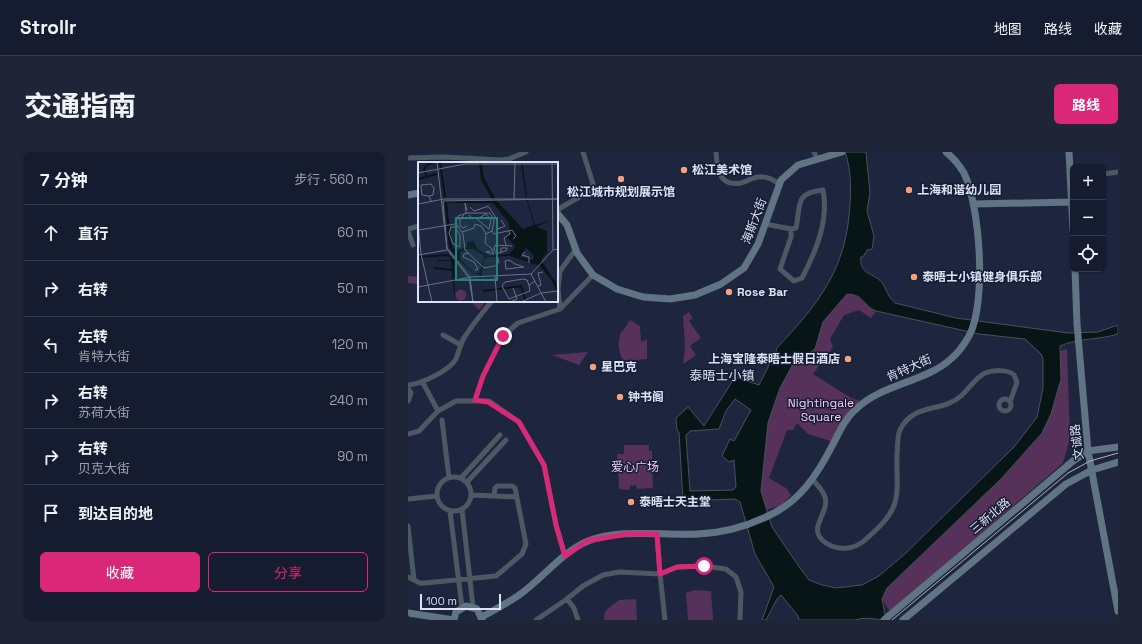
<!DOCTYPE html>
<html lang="zh">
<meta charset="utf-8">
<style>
body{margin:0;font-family:"Space Grotesk","Noto Sans SC",sans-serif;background:#1f2537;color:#f1f3f6}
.controls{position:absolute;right:12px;top:12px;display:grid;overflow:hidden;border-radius:6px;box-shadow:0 1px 3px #0004}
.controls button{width:36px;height:36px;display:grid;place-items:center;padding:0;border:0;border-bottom:1px solid #353a4b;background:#161c2f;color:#f1f3f6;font:20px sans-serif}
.scale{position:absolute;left:12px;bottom:10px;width:81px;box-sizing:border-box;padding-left:4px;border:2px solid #dce2f3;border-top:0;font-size:11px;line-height:14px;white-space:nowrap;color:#dce2f3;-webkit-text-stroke:3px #151d35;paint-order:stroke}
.stop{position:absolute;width:12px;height:12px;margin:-9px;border:3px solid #db2777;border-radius:50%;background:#fff}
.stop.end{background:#db2777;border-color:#fff;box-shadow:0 1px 4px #0008}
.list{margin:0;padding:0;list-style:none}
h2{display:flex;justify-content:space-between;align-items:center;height:52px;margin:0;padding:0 16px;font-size:17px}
h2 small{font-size:13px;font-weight:400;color:#9ea1aa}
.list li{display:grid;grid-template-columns:26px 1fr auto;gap:12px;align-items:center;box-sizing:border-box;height:56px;padding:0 16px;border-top:1px solid #353a4b}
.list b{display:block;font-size:15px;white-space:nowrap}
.list p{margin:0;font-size:13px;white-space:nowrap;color:#9ea1aa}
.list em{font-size:13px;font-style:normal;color:#9ea1aa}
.actions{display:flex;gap:8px;padding:12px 16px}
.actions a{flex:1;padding:9px 0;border:1px solid #db2777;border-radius:6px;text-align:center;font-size:14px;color:#db2777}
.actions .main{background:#db2777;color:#fff}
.icon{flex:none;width:22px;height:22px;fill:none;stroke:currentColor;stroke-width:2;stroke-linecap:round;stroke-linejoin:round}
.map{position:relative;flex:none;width:710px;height:468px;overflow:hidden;border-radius:6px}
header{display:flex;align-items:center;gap:24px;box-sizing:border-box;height:56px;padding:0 20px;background:#161c2f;border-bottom:1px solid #353a4b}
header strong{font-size:19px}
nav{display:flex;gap:22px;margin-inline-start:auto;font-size:14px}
.intro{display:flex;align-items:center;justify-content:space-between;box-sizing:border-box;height:96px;padding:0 24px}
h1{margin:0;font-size:28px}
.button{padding:10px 18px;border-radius:6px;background:#db2777;color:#fff;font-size:14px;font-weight:700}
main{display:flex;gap:24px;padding:0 24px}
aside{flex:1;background:#161c2f;border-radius:6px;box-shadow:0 1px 3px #0004}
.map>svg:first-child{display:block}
.green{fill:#56315a}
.water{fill:#081517;stroke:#485259;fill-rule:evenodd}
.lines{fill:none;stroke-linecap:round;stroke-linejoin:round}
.street{stroke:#4d5962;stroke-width:5}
.secondary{stroke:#617483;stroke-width:7}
.tram{stroke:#acb2c6;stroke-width:1}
.route{stroke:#db2777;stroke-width:5}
.poi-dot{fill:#f1a17d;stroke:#151d35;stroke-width:1.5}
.labels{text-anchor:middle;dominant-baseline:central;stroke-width:3;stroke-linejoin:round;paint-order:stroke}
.poi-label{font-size:12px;font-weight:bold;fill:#dce2f3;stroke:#151d35;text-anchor:start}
.street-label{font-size:12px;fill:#dce2f3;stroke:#151d35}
.park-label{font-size:12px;fill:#f5ccf9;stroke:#151d35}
.neighbourhood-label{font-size:13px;fill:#dce2f3;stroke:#151d35}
.inset-river{fill:none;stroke:#081517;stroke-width:2}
.inset-road{fill:none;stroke:#6a7187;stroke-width:1}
.view{fill:#24817b;fill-opacity:0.15;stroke:#24817b;stroke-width:2}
.inset-edge{fill:none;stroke:#dce2f3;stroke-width:2}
</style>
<header>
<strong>Strollr</strong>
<nav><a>地图</a><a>路线</a><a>收藏</a></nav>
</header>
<div class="intro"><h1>交通指南</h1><a class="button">路线</a></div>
<main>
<aside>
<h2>7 分钟<small>步行 · 560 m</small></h2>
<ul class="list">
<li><svg class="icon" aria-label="ahead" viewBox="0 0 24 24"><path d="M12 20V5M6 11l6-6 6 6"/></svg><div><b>直行</b></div><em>60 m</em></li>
<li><svg class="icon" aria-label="right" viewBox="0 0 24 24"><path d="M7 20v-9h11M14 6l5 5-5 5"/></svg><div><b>右转</b></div><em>50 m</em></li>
<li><svg class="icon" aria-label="left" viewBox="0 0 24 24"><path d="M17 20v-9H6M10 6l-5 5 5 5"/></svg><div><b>左转</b><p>肯特大街</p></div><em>120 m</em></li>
<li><svg class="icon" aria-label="right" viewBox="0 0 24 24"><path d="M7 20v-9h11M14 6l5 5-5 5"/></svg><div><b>右转</b><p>苏荷大街</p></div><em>240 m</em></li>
<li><svg class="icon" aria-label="right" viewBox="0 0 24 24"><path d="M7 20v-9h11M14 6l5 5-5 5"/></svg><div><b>右转</b><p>贝克大街</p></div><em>90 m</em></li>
<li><svg class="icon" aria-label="arrive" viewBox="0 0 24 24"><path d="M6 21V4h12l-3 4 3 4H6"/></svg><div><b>到达目的地</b></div></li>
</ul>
<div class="actions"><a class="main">收藏</a><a>分享</a></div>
</aside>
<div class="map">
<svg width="710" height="468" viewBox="0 0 710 468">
<rect width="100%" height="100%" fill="#1e263f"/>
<path class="green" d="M0,124L11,125V135L10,132L0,131Z
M439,142C456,142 455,154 468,159L463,166L451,158L436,163L422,187L425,195L405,222L443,246L455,250L426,290L400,282L389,271L385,278H379L361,326L378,336L383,343L372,354L358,358L353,339L354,319L360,271L372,236L385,212L407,197L415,170Z
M62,149H78L71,158Z
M281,160L285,166L281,169L293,186L282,194L288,203L275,212L277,194L275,164Z
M222,168L232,174L233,190L239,187V207L215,209C210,197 209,192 213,180L215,179Z
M659,197L662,286L655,311L482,460L474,447L479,436L593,327L634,281L653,227L652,199Z
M180,200L171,213L144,203Z
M216,293H241V299H244L245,336L229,337L228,333L222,334V338L211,337L209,302H216Z
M286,438L303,439L305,468H280L278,441Z
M228,447L229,468H196L197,459L211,448Z"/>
<path class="water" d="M437,0H458L462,41L459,59L466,84L464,97L459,98L455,105H453C451,124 467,120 475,132C479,139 480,145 487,151L548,166L660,181L690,180L710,173V182C691,188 670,186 652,194L653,227L643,262L634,281L593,327L479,436L474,447L478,468C468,468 457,464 448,468H391L390,464L373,443L369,447L358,468H354L366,435L347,402L332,350L327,347L275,349L271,280L269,278L268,266L280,255L296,274L327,225L351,233L362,211L359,207L369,200L368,197C411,151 439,117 442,51C443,34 443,17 437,0ZM439,142C456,142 455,154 468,159L571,182L617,187L633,202L635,207V236L629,265L606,295L499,400L471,424L454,433L428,436L414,433L401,428L392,416L364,375L353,339L360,271L372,236L385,212L407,197L415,170ZM327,247L343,258L326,289L322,287L314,304L321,310L326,308L328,335L325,338L282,339L278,283L282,279L311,277L318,259Z"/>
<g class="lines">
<path class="street" d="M308,0C309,17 311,35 333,31C339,30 345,25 351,25C359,24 366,28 372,33
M406,0L409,7
M0,6L36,5L93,8L101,7L118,0
M58,11L62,6L66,11
M695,22L710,20
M149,58L183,38L185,32L175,0
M357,72L383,77L388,76C393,53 386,41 415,38C421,69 408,99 394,126L386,129L372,117L383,85V77
M0,77L11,74
M0,79L5,93
M152,157L150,137L152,119L168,97
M35,183L53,193
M14,229L30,259
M0,233C13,232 41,219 48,207C51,200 52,192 56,186C64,173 74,161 84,149
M0,236L3,241L0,249
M591 253a6 6 0 1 1 12 0a6 6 0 1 1-12 0Z
M67,248L75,224L95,184L110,171L152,157L185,123
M34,268L41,326
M0,282L11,279L30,259L48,249H81L111,270L136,313L148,373L157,404
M29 342a17 17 0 1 1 34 0a17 17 0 1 1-34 0Z
M53,326L92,283
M405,328C409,333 415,338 417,345C422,362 397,377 418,391C430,399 446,398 457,388C467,379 479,369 485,356C492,341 488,319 489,302C490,295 489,284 492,278C506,250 534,261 553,244C561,237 568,225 577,221C585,218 600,217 606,223L609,230L602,250
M59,330L98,288
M64,343L109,345
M0,347L29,344
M54,357L65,455
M42,359L54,455
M0,374L6,428
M249,382L252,422L257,468
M0,425L12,431H17L88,424L114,402L118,392L107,336L104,334H89L87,336L86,344
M159,447L166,456L170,468
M128,468L159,447L175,434L195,423L211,420L252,422L269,415L296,414L318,417L328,425L333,440L332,468"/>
<path class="secondary" d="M661,0L665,78
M0,43L11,41
M565,52L664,50
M149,61L159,73L169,101L185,123L209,137L235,145L262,147L287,143L313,132L336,116L350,92L373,28L390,13L434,0
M667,117L669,172L680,299L710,459
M0,461L46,468
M74,465C86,458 100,451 111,443C133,428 155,399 180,389C214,376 254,384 290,382C314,381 340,374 362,363C392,349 409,323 424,294C431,281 436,268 447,258C474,231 517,231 544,206C550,201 557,191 561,184C579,151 572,54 556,21C552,14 544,5 538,0
M46,468L48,460L58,454L69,457L74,468
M476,468L665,309L680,299L710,295
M495,468L658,332L684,318L710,310"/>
<path class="tram" d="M484,468L660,321L682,309L710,301"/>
</g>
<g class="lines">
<path class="route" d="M95,184L75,224L67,248L80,250L111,270L136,313L148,373L157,404L179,389L218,382H249L252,422L269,415L296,414"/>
</g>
<g class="poi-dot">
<circle cx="276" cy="18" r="4"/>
<circle cx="213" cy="27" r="4"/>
<circle cx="501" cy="38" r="4"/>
<circle cx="506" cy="125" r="4"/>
<circle cx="321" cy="140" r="4"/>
<circle cx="440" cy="207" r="4"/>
<circle cx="185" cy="215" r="4"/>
<circle cx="212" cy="245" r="4"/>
<circle cx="223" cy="350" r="4"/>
</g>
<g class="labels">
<g class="poi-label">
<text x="284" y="18">松江美术馆</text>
<text x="509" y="38">上海和谐幼儿园</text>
<text x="213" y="40" text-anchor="middle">松江城市规划展示馆</text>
<text x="514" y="125">泰晤士小镇健身俱乐部</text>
<text x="329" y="140">Rose Bar</text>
<text x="432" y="207" text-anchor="end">上海宝隆泰晤士假日酒店</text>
<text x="193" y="215">星巴克</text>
<text x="220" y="245">钟书阁</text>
<text x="231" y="350">泰晤士天主堂</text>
</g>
<g class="street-label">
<text transform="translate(346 69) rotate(-69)">海斯大街</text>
<text transform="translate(501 216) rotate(-24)">肯特大街</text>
<text transform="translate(669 290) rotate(-97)">文诚路</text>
<text transform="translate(582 364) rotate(-40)">三新北路</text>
</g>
<g class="park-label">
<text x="413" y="251">Nightingale<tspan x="413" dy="14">Square</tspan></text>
<text x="227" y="315">爱心广场</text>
</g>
<g class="neighbourhood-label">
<text x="314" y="223">泰晤士小镇</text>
</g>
</g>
<g transform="translate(10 10)">
<rect width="140" height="140" fill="#1e263f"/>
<path d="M37.5 133a5.5 5.5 0 1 1 11 0a5.5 5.5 0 1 1-11 0Z" fill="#56315a"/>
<path d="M61,0H64L66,16L79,39L105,67L116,63L108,35L103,3L105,4L109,36L117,63L134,58L118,65L129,69V90L123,98L138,121L140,133L134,119L122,104L92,94L69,95L66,98L63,116L67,140L62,113L55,111L41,98L36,99L37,140L33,99H20L17,104L20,98H33L29,91L34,97L39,96L31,85L26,34L27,39H75L63,18ZM29,41H75L91,61V73L88,74L97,84L95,88L91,92L71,94L59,87L56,79L49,80V85L41,88L34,86ZM108,86L116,94L115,98L102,95ZM48,87H55L67,94L61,111H56L42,97V91Z" fill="#081517" fill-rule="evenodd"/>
<path class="inset-river" d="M22,0L27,35M9,15L6,7L10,2L17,0M0,17L19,12M0,95L31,93M16,106L35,108M65,129L103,124L108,140"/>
<path class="inset-road" d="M19,0L29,87L51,116L55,140M134,2L135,88M0,11L47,2H140M11,34L4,33L3,23L13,22L16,26L15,33L11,34L13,39M96,38L97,0M0,42L26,37H140M52,45L56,49L71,44M71,45L78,56L80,67L87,64L83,58M48,49L47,41L49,49M49,51H72L76,59L74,69M68,52L73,58L71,67L59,57ZM46,53L42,57V64L45,66L49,64M42,57L53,55L51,53M38,60L40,54L49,51L47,50M0,62L3,92L14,140M57,62L63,64L68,72M39,63L45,72L47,88L66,106L77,104L81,100L78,90L67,81L68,72L74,69M33,65H37L42,73V85L35,82L31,71ZM1,68L37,62M74,69L76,72L94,68L98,74L95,77M44,70L56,66L57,62M88,83L86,76L92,72L91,68M76,88L77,83L94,84M72,89L68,90L76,92L73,87M107,90L104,93L111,95V101M51,91L46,92L45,95L56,100L60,107L57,108M78,92L87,89L89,88V86H83V90M0,93L29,88M91,98L97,102L106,105L88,107L87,99ZM113,112L128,140M77,114L79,140M111,123L109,118L105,117L87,120L84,124L91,137L112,129L111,123L117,119M120,124L123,123L120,111L125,110M0,125L53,115L113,112L135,88L140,87M55,140L52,115L29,86L25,39L140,37M92,140L99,137L95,126M103,140L123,131L140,129"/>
<path class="view" d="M38,56H79V118H38Z"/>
<rect width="140" height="140" class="inset-edge"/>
</g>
</svg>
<div class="controls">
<button>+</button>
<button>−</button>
<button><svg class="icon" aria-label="locate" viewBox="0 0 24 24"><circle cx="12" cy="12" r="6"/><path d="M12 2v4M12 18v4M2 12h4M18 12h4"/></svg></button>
</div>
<div class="scale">100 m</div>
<div class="stop" style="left:296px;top:414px"></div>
<div class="stop end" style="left:95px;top:184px"></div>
</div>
</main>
